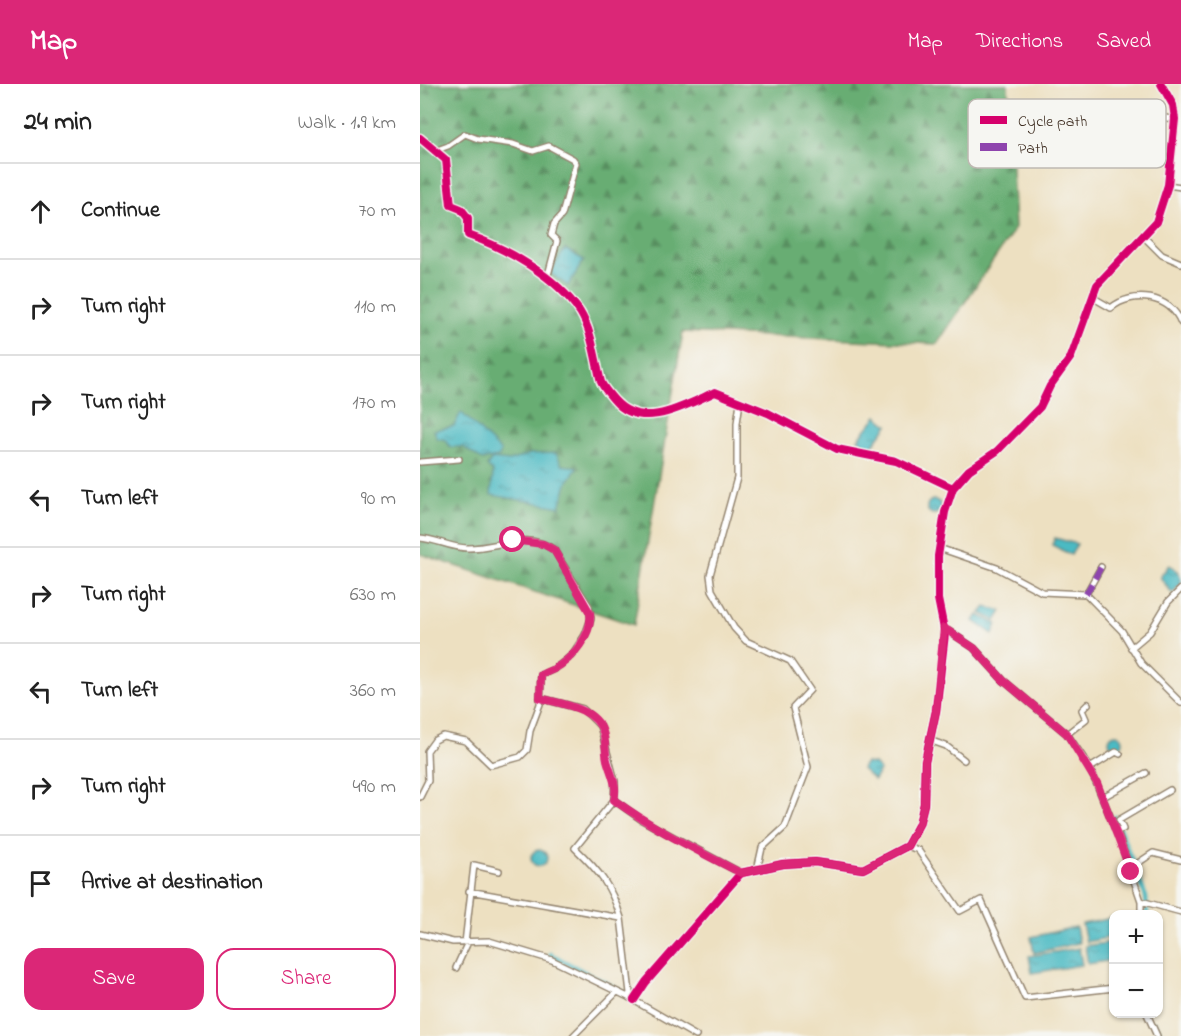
<!DOCTYPE html>
<meta charset="utf-8">
<style>
body{margin:0;font-family:"Indie Flower",sans-serif;background:#f6f6f6;color:#222}
.controls{position:absolute;right:18px;bottom:18px;display:grid;overflow:hidden;border-radius:12px;box-shadow:0 2px 4px #0004}
.controls button{width:54px;height:54px;display:grid;place-items:center;padding:0;border:0;border-bottom:2px solid #e0e0e0;background:#fff;color:#222;font:30px sans-serif}
.stop{position:absolute;width:18px;height:18px;margin:-14px;border:4px solid #db2777;border-radius:50%;background:#fff}
.stop.end{background:#db2777;border-color:#fff;box-shadow:0 2px 6px #0008}
.list{margin:0;padding:0;list-style:none}
h2{display:flex;justify-content:space-between;align-items:center;height:78px;margin:0;padding:0 24px;font-size:26px}
h2 small{font-size:20px;font-weight:400;color:#767676}
.list li{display:grid;grid-template-columns:39px 1fr auto;gap:18px;align-items:center;box-sizing:border-box;height:96px;padding:0 24px;border-top:2px solid #e0e0e0}
.list b{display:block;font-size:22px;white-space:nowrap}
.list em{font-size:20px;font-style:normal;color:#767676}
.actions{display:flex;gap:12px;padding:18px 24px}
.actions a{flex:1;padding:14px 0;border:2px solid #db2777;border-radius:18px;text-align:center;font-size:21px;color:#db2777}
.actions .main{background:#db2777;color:#fff}
.icon{flex:none;width:33px;height:33px;fill:none;stroke:currentColor;stroke-width:2;stroke-linecap:round;stroke-linejoin:round}
.map{position:relative;flex:none;width:761px;height:952px;overflow:hidden}
header{display:flex;align-items:center;gap:36px;box-sizing:border-box;height:84px;padding:0 30px;background:#db2777;color:#fff}
header strong{font-size:28px}
nav{display:flex;gap:33px;margin-inline-start:auto;font-size:21px}
main{display:flex}
aside{flex:1;background:#fff}
.map>svg:first-child{display:block}
.forest{fill:url(#forest-firs);stroke:#526c48;stroke-width:1.5}
.water{fill:url(#water-ripples);stroke:#447270;stroke-width:1.5}
.lines{fill:none;stroke-linecap:round;stroke-linejoin:round}
.canal{stroke:#4cbac3;stroke-width:4.5}
.minor-casing{stroke:#948570;stroke-width:8}
.minor{stroke:#fff;stroke-width:5}
.quiet{stroke:#8e44ad;stroke-width:6;stroke-dasharray:12 6;stroke-linecap:butt}
.cycleway-casing{stroke:#f6f6f2;stroke-width:11}
.cycleway{stroke:#d6006c;stroke-width:8}
.route{stroke:#db2777;stroke-width:8}
.key{fill:#f6f6f2;stroke:#beb9b2;stroke-width:1.5}
.key-label{font-size:16px;fill:#3b2a1e}
</style>
<header>
<strong>Map</strong>
<nav><a>Map</a><a>Directions</a><a>Saved</a></nav>
</header>
<main>
<aside>
<h2>24 min<small>Walk · 1.9 km</small></h2>
<ul class="list">
<li><svg class="icon" aria-label="ahead" viewBox="0 0 24 24"><path d="M12 20V5M6 11l6-6 6 6"/></svg><div><b>Continue</b></div><em>70 m</em></li>
<li><svg class="icon" aria-label="right" viewBox="0 0 24 24"><path d="M7 20v-9h11M14 6l5 5-5 5"/></svg><div><b>Turn right</b></div><em>110 m</em></li>
<li><svg class="icon" aria-label="right" viewBox="0 0 24 24"><path d="M7 20v-9h11M14 6l5 5-5 5"/></svg><div><b>Turn right</b></div><em>170 m</em></li>
<li><svg class="icon" aria-label="left" viewBox="0 0 24 24"><path d="M17 20v-9H6M10 6l-5 5 5 5"/></svg><div><b>Turn left</b></div><em>90 m</em></li>
<li><svg class="icon" aria-label="right" viewBox="0 0 24 24"><path d="M7 20v-9h11M14 6l5 5-5 5"/></svg><div><b>Turn right</b></div><em>630 m</em></li>
<li><svg class="icon" aria-label="left" viewBox="0 0 24 24"><path d="M17 20v-9H6M10 6l-5 5 5 5"/></svg><div><b>Turn left</b></div><em>360 m</em></li>
<li><svg class="icon" aria-label="right" viewBox="0 0 24 24"><path d="M7 20v-9h11M14 6l5 5-5 5"/></svg><div><b>Turn right</b></div><em>490 m</em></li>
<li><svg class="icon" aria-label="arrive" viewBox="0 0 24 24"><path d="M6 21V4h12l-3 4 3 4H6"/></svg><div><b>Arrive at destination</b></div></li>
</ul>
<div class="actions"><a class="main">Save</a><a>Share</a></div>
</aside>
<div class="map">
<svg width="761" height="952" viewBox="0 0 761 952">
<defs>
<pattern id="forest-firs" width="22" height="20" patternUnits="userSpaceOnUse" patternTransform="scale(1.5)"><rect width="22" height="20" fill="#68ad73"/><path d="M5 1l3.5 6h-7zM16 11l3.5 6h-7z" fill="#578d5e"/></pattern>
<pattern id="water-ripples" width="26" height="14" patternUnits="userSpaceOnUse" patternTransform="scale(1.5)"><rect width="26" height="14" fill="#4cbac3"/><path d="M2 4q2-2 4 0t4 0M15 11q2-2 4 0t4 0" fill="none" stroke="#40979e"/></pattern>
</defs>
<rect width="100%" height="100%" fill="#f6f6f2"/>
<filter id="ink" filterUnits="userSpaceOnUse"><feTurbulence type="fractalNoise" baseFrequency=".0167" numOctaves="2"/><feDisplacementMap in="SourceGraphic" scale="12" xChannelSelector="R" yChannelSelector="G"/><feConvolveMatrix kernelMatrix="1 2 1 2 8 2 1 2 1" color-interpolation-filters="sRGB"/></filter>
<filter id="wash" filterUnits="userSpaceOnUse"><feTurbulence type="fractalNoise" baseFrequency=".008" numOctaves="4" result="noise"/><feDisplacementMap in="SourceGraphic" scale="24" xChannelSelector="R" yChannelSelector="G"/><feGaussianBlur stdDeviation="1.35" result="paint"/><feColorMatrix in="noise" values="0 0 0 0 0 0 0 0 0 0 0 0 0 0 0 0 0 1.4 0 .05"/><feComposite in="paint" operator="in"/></filter>
<g filter="url(#wash)">
<rect width="100%" height="100%" fill="#ede0c1"/>
<path class="forest" d="M0,0H588L595,144L517,260L263,248L214,541L0,470Z"/>
<path class="water" d="M145,165L164,176L148,202L130,189Z
M41,328L81,367L79,373L62,376L43,363H30L26,356L17,354L14,346L34,342Z
M457,332L468,341L450,365L438,355Z
M136,369L142,381L158,383L148,397L140,423L71,411L73,388L67,382L72,375L89,377L110,370Z
M507 423a7 7 0 1 1 14 0a7 7 0 1 1-14 0Z
M635,454L657,460L651,471L632,461Z
M749,481C758,485 761,491 761,500L752,509L740,493Z
M566,523L582,527L576,537L561,529Z
M558,531L577,540L573,550L554,537Z
M689 657a7 7 0 1 1 14 0a7 7 0 1 1-14 0Z
M445,679L454,680L460,686L454,696L442,685Z
M111 774a8 8 0 1 1 16 0a8 8 0 1 1-16 0Z
M693,834V853L666,858L662,840Z
M656,843L659,859L614,869L611,853Z
M693,858V876L668,880L665,862Z
M659,864L662,881L612,889L609,872Z"/>
<g class="lines">
<path class="canal" d="M695,733L726,813L727,830
M130,870L203,908
M733,938L742,951L747,952"/>
</g>
</g>
<g filter="url(#ink)">
<g class="lines">
<g class="minor-casing">
<path id="minor" d="M0,54L26,76L31,121L41,125L48,134V151C86,164 137,193 160,228C173,249 175,276 181,298C184,305 190,311 195,317C222,347 264,322 295,308L348,329L417,365L476,377L533,404
M584,57C641,17 691,28 755,35
M17,66L28,62L45,50L58,55L93,60L113,67L129,62L153,75L156,79L142,131L134,140L131,151L137,157L127,195
M748,101L761,103
M723,152L742,171L761,179
M672,213L691,224C712,206 751,211 761,239
M320,318L317,339V394L290,491L292,506L314,544L326,557L370,577L390,606L373,624L388,683L365,743L342,764L337,786
M0,378L39,375
M0,454C16,455 31,464 47,464C75,465 108,446 134,466L169,522L171,535L165,551L152,571L136,584L121,591L120,620L110,647L107,666L100,673L71,681L46,657L23,652L15,656L7,667L8,697L0,713
M519,464L577,484L622,508L666,510L702,547L721,579L761,619
M666,510L681,483
M524,544L554,564L583,596L647,650L669,682L698,751L721,817V830
M711,564L730,548L748,518L761,505
M120,614L163,625L180,642L195,697L194,716L222,736L321,789
M647,650L666,635L662,626L668,620
M509,656L526,662L544,676
M670,684L696,668L700,670
M683,713L726,689
M194,716L155,764C180,788 191,802 201,834
M696,747L703,745L699,736L750,706
M487,762L498,766L540,827L561,816L605,914L694,904
M709,785L733,769L761,776
M49,807L201,834L210,909L208,913
M721,817L761,828
M0,850L33,858L69,857L132,876L208,913L276,952
M45,859L54,781L79,787
M36,884L48,858
M214,916L226,898L321,789L363,780L395,778L443,785L487,762L499,740L504,720L505,678L516,627L525,550L518,515V472L525,428L533,404L549,386L577,367L620,323L630,302L651,273L677,201L736,138L748,101L755,35L753,21L741,0
M727,930L737,952
M153,952L197,908"/>
</g>
<use href="#minor" class="minor"/>
<path class="quiet" d="M666,510L681,483"/>
<g class="cycleway-casing">
<path id="cycleway" d="M0,54L26,76L31,121L41,125L48,134V151C86,164 137,193 160,228C173,249 175,276 181,298C184,305 190,311 195,317C222,347 264,322 295,308L348,329L417,365L476,377L533,404
M214,916L226,898L321,789L363,780L395,778L443,785L487,762L499,740L504,720L505,678L516,627L525,550L518,515V472L525,428L533,404L549,386L577,367L620,323L630,302L651,273L677,201L736,138L748,101L755,35L753,21L741,0"/>
</g>
<use href="#cycleway" class="cycleway"/>
</g>
</g>
<g class="lines" filter="url(#ink)">
<path class="route" d="M93,456L123,460L134,466L170,529C173,550 152,575 134,585C130,587 126,588 121,591L120,614C141,620 175,623 183,648C186,657 185,667 187,676C191,691 198,700 194,716C234,745 278,767 321,789L363,780L395,778L443,785L487,762L499,740L504,720L505,678L516,627L524,544L554,564L583,596L647,650L677,699L711,788"/>
</g>
<rect x="548" y="15" width="198" height="69" rx="9" class="key"/>
<rect x="560" y="32" width="27" height="8" fill="#d6006c"/>
<rect x="560" y="59" width="27" height="8" fill="#8e44ad"/>
<g class="key-label">
<text x="598" y="42">Cycle path</text>
<text x="598" y="69">Path</text>
</g>
</svg>
<div class="controls">
<button>+</button>
<button>−</button>
</div>
<div class="stop" style="left:93px;top:456px"></div>
<div class="stop end" style="left:711px;top:788px"></div>
</div>
</main>
